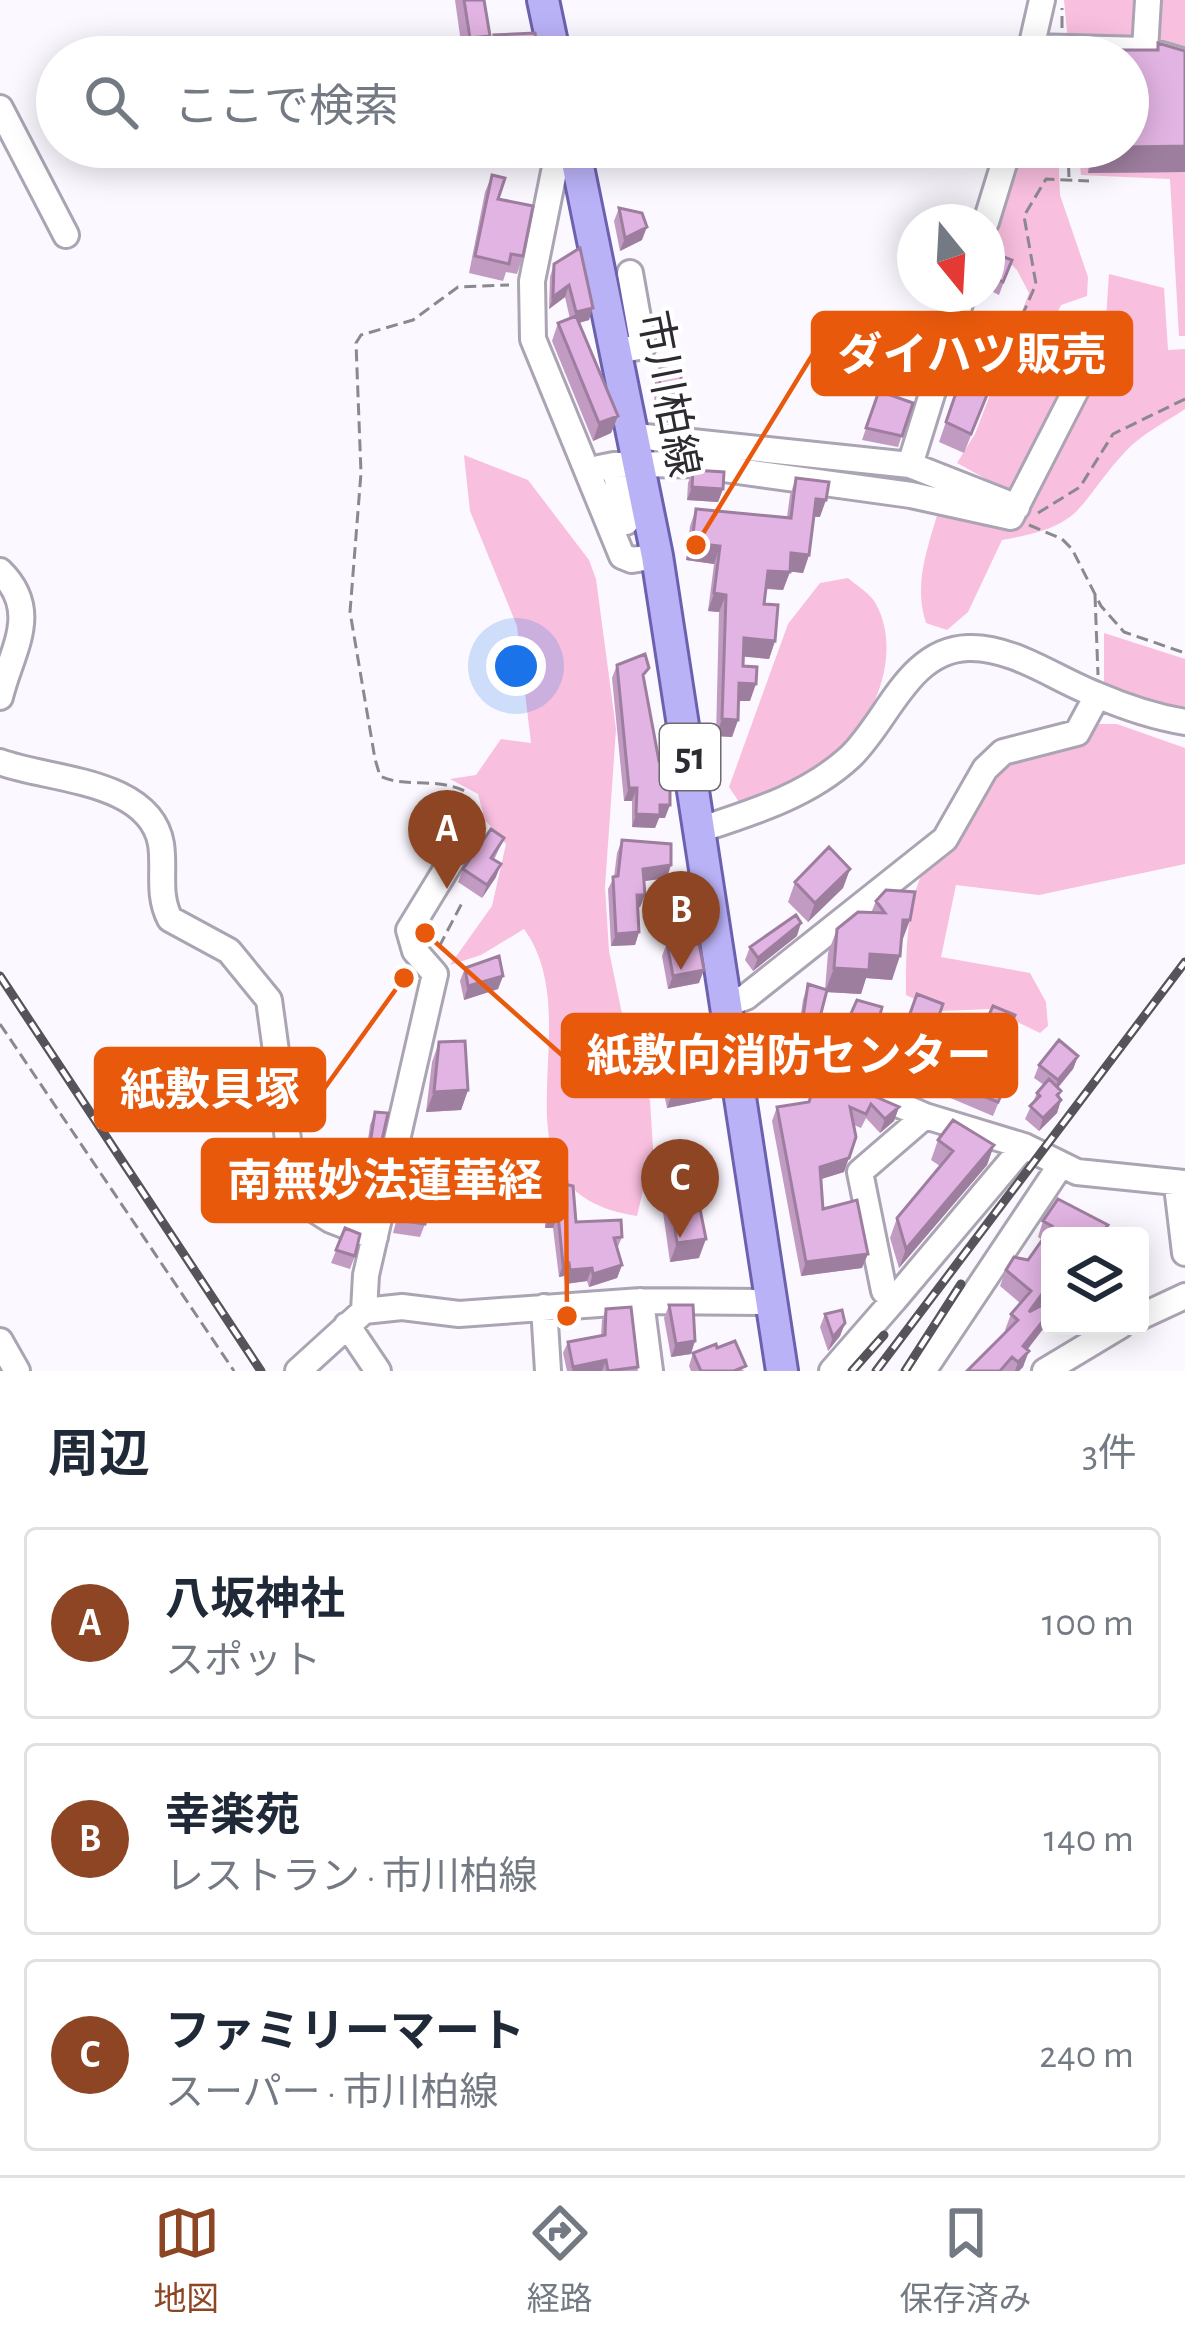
<!DOCTYPE html>
<html lang="ja">
<meta charset="utf-8">
<style>
body{margin:0;font-family:"Alegreya Sans","Noto Sans JP",sans-serif;background:#f6f6f7;color:#1f2937}
.controls{position:absolute;right:36px;bottom:36px;display:grid;overflow:hidden;border-radius:12px;box-shadow:0 6px 30px #0003}
.controls button{width:108px;height:108px;display:grid;place-items:center;padding:0;border:0;border-bottom:3px solid #e0e1e3;background:#fff;color:#1f2937;font:60px sans-serif}
.compass{position:absolute;left:897px;top:204px;width:108px;height:108px;border-radius:50%;background:#fff;box-shadow:0 6px 30px #0003;rotate:162deg}
.you{position:absolute;left:516px;top:666px;width:42px;height:42px;margin:-30px;border:9px solid #fff;border-radius:50%;background:#1a73e8;box-shadow:0 0 0 18px #1a73e833}
.badge{display:grid;place-items:center;width:78px;height:78px;border-radius:50%;background:#8d4524;color:#fff;font-size:39px;font-weight:700}
.pin{position:absolute;translate:-50% -99px;filter:drop-shadow(0 3px 6px #0008)}
.pin::after{content:'';position:absolute;top:63px;width:42px;height:36px;background:inherit;clip-path:polygon(0 0,100% 0,50% 100%)}
.list{margin:0;padding:0;list-style:none}
h2{display:flex;justify-content:space-between;align-items:center;height:156px;margin:0;padding:0 48px;font-size:51px}
h2 small{font-size:39px;font-weight:400;color:#747a83}
.list li{display:grid;grid-template-columns:78px 1fr auto;gap:36px;align-items:center;box-sizing:border-box;height:192px;margin:0 24px 24px;padding:0 24px;border:3px solid #e0e1e3;border-radius:12px}
.list b{display:block;font-size:45px;white-space:nowrap}
.list p{margin:0;font-size:39px;white-space:nowrap;color:#747a83}
.list em{font-size:39px;font-style:normal;color:#747a83}
.icon{flex:none;width:66px;height:66px;fill:none;stroke:currentColor;stroke-width:2;stroke-linecap:round;stroke-linejoin:round}
.map{position:relative;flex:none;width:1185px;height:1371px;overflow:hidden}
.search{position:absolute;background:#fff;box-shadow:0 6px 30px #0003;left:36px;right:36px;top:36px;height:132px;display:flex;align-items:center;gap:30px;box-sizing:border-box;padding:0 42px;border-radius:66px;color:#747a83;font-size:45px}
.sheet{height:804px;background:#fff}
nav{display:flex;justify-content:space-around;align-items:center;box-sizing:border-box;height:168px;border-top:3px solid #e0e1e3;background:#fff;font-size:33px;color:#747a83}
nav a{display:grid;justify-items:center;gap:6px}
nav .on{color:#8d4524}
.map>svg:first-child{display:block}
.green{fill:#f8bfde}
.lines{fill:none;stroke-linecap:round;stroke-linejoin:round}
.minor-casing{stroke:#aba4b3;stroke-width:30}
.major-casing{stroke:#6b61ae;stroke-width:36}
.path{stroke:#8b888f;stroke-width:3;stroke-dasharray:12 6;stroke-linecap:butt}
.minor{stroke:#fff;stroke-width:24}
.major{stroke:#bab2f7;stroke-width:30}
.rail-casing{stroke:#56535a;stroke-width:9}
.rail{stroke:#fff;stroke-width:4.5;stroke-dasharray:14;stroke-linecap:butt}
.wall{fill:#c29bc3}
.shaded-wall{fill:#9e7e9f}
.building{fill:#e2b4e3;stroke:#9e7e9f;stroke-width:3}
.labels{text-anchor:middle;dominant-baseline:central;stroke-width:9;stroke-linejoin:round;paint-order:stroke}
.shield{fill:#fff;stroke:#6c6a6f;stroke-width:3}
.shield-label{font-size:39px;font-weight:bold;fill:#2d2a31}
.street-label{font-size:42px;fill:#2d2a31;stroke:#fff}
.leader{fill:none;stroke:#e8590c;stroke-width:4.5}
.callout-dot{fill:#e8590c;stroke:#fff;stroke-width:4.5}
.callout{fill:#e8590c;stroke:#e8590c;stroke-width:4.5}
.callout-label{font-size:45px;text-anchor:middle;font-weight:bold;fill:#fff}
</style>
<div class="map">
<svg width="1185" height="1371" viewBox="0 0 1185 1371">
<rect width="100%" height="100%" fill="#fbf8ff"/>
<path class="green" d="M1064,0H1185V336H1179L1170,179L1081,175L1078,147H1128V57L1069,54Z
M1021,147H1058L1060,195L1088,277L1087,296L1061,305L1051,326L1069,336L1083,316L1105,333L1109,274L1164,288L1168,350L1185,349V409C1166,422 1140,435 1125,452C1073,509 1087,525 1002,540L968,612L947,630L926,623C913,584 928,547 939,509L1026,501L957,463L975,434L1029,293L1017,270L992,246Z
M464,455L528,480L589,560L596,579L616,729L605,887L609,951L626,1033L650,1101L655,1180L645,1182L637,1216C477,1191 594,1025 524,929L481,955L450,965L492,906L506,844L485,820L478,794L450,779L476,775L501,739L531,743L517,626L470,511Z
M848,578C857,586 870,593 876,604C906,660 867,737 819,770C797,786 766,794 741,805L729,787L788,624L820,583Z
M1104,633L1185,659V711L1104,686Z
M1095,724H1117L1185,748V864L1039,895L956,885L941,957L1030,973L1046,1002L1048,1026L1040,1033L991,1009L941,1011L906,995C906,954 906,911 922,873C940,830 988,802 1004,759Z"/>
<g class="lines">
<g class="minor-casing">
<path id="minor" d="M1031,47L1145,50L1185,62
M1145,50L1148,0
M1029,57L1042,0
M0,108L66,235
M559,147L532,281L533,339L622,556L632,560L657,556
M986,222L1009,147
M618,351L643,346L630,273
M636,436L910,465L1017,507
M614,465L688,464L911,495L1011,517L1097,349
M910,465L963,294
M599,468L614,465L626,522
M0,571C42,612 11,651 0,697
M0,762C47,780 150,779 161,844C165,870 157,894 170,919L229,951L269,1000L296,1198L331,1220L375,1237
M702,829C754,812 809,795 850,757C888,721 908,650 968,648C1012,646 1057,680 1097,695C1125,707 1155,717 1185,722
M727,1004L746,997L945,839L985,769L1003,752L1077,733L1097,696
M736,1059L784,1060L819,1070L925,1116L1024,1146L1077,1172L1185,1183
M925,1116L860,1172L884,1291L894,1300L1024,1146
M1177,1186L1185,1253
M641,1301L650,1371
M544,1307L548,1371
M364,1311L366,1275L435,974L415,951L409,930L461,845
M1140,1317L1185,1296
M347,1325L378,1371
M0,1341L17,1371
M298,1371L364,1311L402,1307L459,1314L641,1301L772,1302
M832,1371L894,1300
M923,1371L1060,1166
M1045,1371L1120,1326"/>
</g>
<g class="major-casing">
<path id="major" d="M543,0L555,57
M574,147L657,556L782,1371"/>
</g>
<path class="path" d="M1062,28V8
M1068,147L1069,179
M1000,366L1036,284L1024,216L1046,179L1089,181
M1038,513L1080,487L1113,434L1185,399
M1029,525L1062,539L1072,549L1101,606L1124,632L1185,653
M1095,595L1098,675
M467,826L465,791C435,777 404,788 380,776L375,759L350,612L361,473L356,343L361,335L413,320L458,287L509,285
M439,947L463,901
M0,1024L234,1371"/>
<use href="#minor" class="minor"/>
<use href="#major" class="major"/>
<g class="rail-casing">
<path id="rail" d="M0,976L261,1371
M852,1371L884,1335
M876,1371L1185,962
M905,1371L961,1284"/>
</g>
<use href="#rail" class="rail"/>
</g>
<path class="wall" d="M455,0H484L490,36L483,55L463,57Z
M494,35L538,57H488Z
M1158,43L1185,51V172L1088,173L1087,147H1128V57H1091L1093,50H1156Z
M492,175L498,199L523,256L517,274L506,272L503,281L469,273L485,192Z
M619,208L642,240L620,251L614,221Z
M580,248L589,320L579,323L618,416L611,433L593,441L552,341L558,323L570,319L565,297L549,309L550,277L554,264Z
M987,254L1012,260L999,295L987,289Z
M998,368L964,453L939,442L957,390L962,392Z
M660,369L676,423L662,422V410H654L655,382Z
M879,391L913,403L898,447L862,440Z
M693,470L723,489L718,502L687,500L688,483Z
M796,478L820,517H814L809,555L803,573L790,571L783,590L766,589L764,604L775,641L769,659L743,656V666L750,701H739L738,720L732,737L716,736L719,612L708,611L714,564L686,560L690,526L696,509L787,517L790,495Z
M617,665L644,681L665,818H659L655,828L632,827V801H624L612,678Z
M504,838L494,860L496,877L482,898L458,882L463,869Z
M622,840L667,878L644,881L645,895L640,907H638L639,932L635,945L611,946L608,889L614,877L617,853Z
M850,869L843,888L808,922L788,902L795,882Z
M886,890L901,944L892,980L866,978L861,994L827,992L819,1021L845,1027L880,1015L906,1025L943,1004L929,1042L919,1038L899,1087L796,1046L803,1000L808,984L825,990L828,953L837,929L871,913L876,901Z
M797,936L753,971L745,960L750,947Z
M667,943L699,983L668,989L662,956Z
M465,968L503,976L498,989L464,1000L460,981Z
M993,1006L1015,1015L998,1055L976,1046Z
M439,1042L468,1090L461,1110L426,1112L432,1062Z
M665,1046L719,1080L712,1099L667,1108L658,1065Z
M1078,1056L1073,1069L1058,1088L1061,1091L1059,1097L1061,1100L1057,1113L1039,1131L1025,1119L1037,1093L1044,1085L1034,1078L1039,1065Z
M955,1057L988,1069L1012,1070L993,1116L941,1094Z
M808,1102L899,1107L894,1121L880,1133L866,1118L861,1128L854,1125L844,1172L821,1179L823,1209L862,1268L801,1276L772,1121L777,1107Z
M375,1112L368,1202L363,1215L332,1201L341,1172L363,1175L370,1125Z
M938,1140L994,1145L987,1165L899,1268L890,1238L897,1218L940,1166L931,1160Z
M550,1181L576,1222L622,1237L617,1249L622,1265L617,1278L589,1287L587,1281L565,1284L564,1276L559,1277L553,1228H545V1194Z
M670,1193L699,1258L670,1262L663,1212Z
M403,1196L425,1224L420,1237L393,1233Z
M1043,1221L1108,1225L1104,1236H1050V1291L1038,1308L1023,1367L1019,1371H967L1006,1331L1005,1330L1011,1314L1020,1303L1000,1286L1006,1270L1028,1260L1042,1240L1038,1237Z
M345,1228L355,1256L350,1269L331,1263Z
M669,1305L691,1354L671,1357L664,1318Z
M606,1309L637,1371H567L563,1353L568,1342L601,1336L602,1320Z
M825,1314L845,1323L840,1336L828,1351L820,1327Z
M717,1348L744,1371H691L689,1366L693,1353Z"/>
<path class="shaded-wall" d="M490,36L483,55L463,57L470,38Z
M1185,146V172L1088,173L1097,147Z
M647,227L642,240L620,251L625,238Z
M569,285L565,297L549,309L553,297Z
M593,308L589,320L571,325L576,312Z
M659,397H667L662,410H654Z
M667,409L681,410L676,423L662,422Z
M618,416L611,433L593,441L599,423Z
M692,487L723,489L718,502L687,500Z
M816,499L826,500L820,517L810,516Z
M692,543L720,546L714,564L686,560Z
M791,553L809,555L803,573L785,571Z
M768,571L790,572L783,590L762,588Z
M714,593L726,595L719,612L708,611Z
M744,638L775,641L769,659L737,656Z
M739,683L756,684L750,701H733Z
M722,719L738,720L732,737L716,736Z
M629,788H637L632,801H624Z
M660,805H670L665,818H659L655,828L632,827L636,814Z
M501,864L496,877L482,898L487,885Z
M671,865L667,878L638,882L643,869Z
M850,869L843,888L808,922L815,903Z
M637,895H645L640,907L632,908Z
M903,920H910L901,944Z
M801,923L797,936L753,971L758,958Z
M639,932L635,945L611,946L616,934Z
M870,954L900,956L892,980L866,978L861,994L825,992L834,968Z
M704,970L699,983L668,989L673,976Z
M503,976L498,989L464,1000L468,986Z
M1078,1056L1073,1069L1053,1093L1058,1080Z
M719,1080L712,1099L667,1108L674,1088Z
M468,1090L461,1110L426,1112L434,1092Z
M1061,1100L1057,1113L1039,1131L1043,1118Z
M899,1107L894,1121L880,1133L885,1119Z
M994,1145L987,1165L899,1268L906,1249Z
M849,1158L844,1172L815,1181L820,1167Z
M550,1215H558L553,1228H545Z
M706,1239L699,1258L670,1262L677,1243Z
M868,1254L862,1268L801,1276L806,1262Z
M569,1263L564,1276L559,1277L563,1264Z
M622,1265L617,1278L589,1287L593,1274Z
M592,1268L587,1281L565,1284L570,1270Z
M1050,1283V1291L1023,1328L1029,1312Z
M1050,1312V1320L1018,1362L1023,1346Z
M845,1323L840,1336L828,1351L833,1337Z
M695,1341L691,1354L671,1357L676,1344Z
M1029,1351L1023,1367L1019,1371H1015L1018,1362Z
M606,1360L602,1371H572L573,1367Z"/>
<path class="building" d="M464,0H484L490,36L470,38Z
M535,33L538,57H497L494,35Z
M1158,43L1185,51V146L1128,147V57H1094L1093,50H1158Z
M492,175L505,178L498,199L533,206L523,256L511,254L509,264L475,256Z
M619,208L642,213L647,227L625,238Z
M580,248L593,308L576,312L569,285L553,297L554,264Z
M988,251L1012,260L1003,282L987,274Z
M576,316L618,416L599,423L558,323Z
M978,358L998,368L971,434L946,422L957,390L962,392Z
M660,369H681V410L667,409V397H659Z
M879,391L913,403L902,436L866,428Z
M693,470L724,472L723,489L692,487Z
M796,478L829,482L826,500L816,499L809,555L791,553L790,572L768,571L764,604L778,605L775,641L744,638L743,666L757,667L756,684L739,683L738,720L722,719L726,595L714,593L720,546L692,543L696,509L791,518Z
M645,654L649,668L643,675L659,761L670,762V805H660V815L636,814L637,788H629L617,665Z
M491,829L504,838L491,858L501,864L487,885L463,869Z
M622,840L671,844V865L643,869L645,895H637L639,932L616,934L613,877L618,876Z
M829,847L850,869L815,903L795,882Z
M886,890L915,892L910,920H903L900,956L870,954L869,970L834,968L837,929L858,912L885,913L876,901Z
M796,915L801,923L758,958L750,947Z
M698,938L704,970L673,976L667,943Z
M499,956L503,976L468,986L465,968Z
M808,984L827,990L819,1021L845,1027L857,1000L882,1007L880,1015L906,1025L917,994L943,1004L935,1027L924,1023L905,1072L801,1031Z
M993,1006L1015,1015L1003,1042L981,1033Z
M1059,1040L1078,1056L1058,1080L1039,1065Z
M465,1041L468,1090L434,1092L439,1042Z
M955,1057L988,1069L991,1061L1012,1070L998,1102L946,1081Z
M819,1072L899,1107L885,1119L871,1104L866,1114L850,1107L856,1137L849,1158L820,1167L823,1209L857,1200L868,1254L806,1262L777,1107L809,1102Z
M1049,1079L1061,1091L1057,1095L1061,1100L1043,1118L1030,1106L1040,1096L1037,1093Z
M375,1112L388,1113L368,1202L337,1188L341,1172L365,1176Z
M953,1120L994,1145L906,1249L897,1218L953,1151L938,1140Z
M550,1181L573,1186L576,1222L621,1220L622,1237L614,1238L622,1265L593,1274L592,1268L570,1270L569,1263L563,1264L558,1215H550Z
M696,1189L706,1239L677,1243L670,1193Z
M403,1196L429,1200L425,1224L397,1220Z
M1058,1199L1108,1225L1100,1236H1050V1283L1029,1312L1050,1301V1312L1023,1346L1029,1351L1018,1362L1012,1357L1000,1371H967L1018,1320L1011,1314L1031,1291L1006,1270L1014,1257L1028,1260L1052,1226L1043,1221Z
M345,1228L360,1234L355,1256L336,1250Z
M669,1305H693L695,1341L676,1344Z
M631,1307L638,1367L608,1371L606,1360L573,1367L568,1342L605,1335L606,1309Z
M842,1310L845,1323L833,1337L825,1314Z
M735,1341L746,1366L734,1371H701L693,1353L716,1344L717,1348Z"/>
<g class="labels">
<rect class="shield" x="660" y="724" width="60" height="66" rx="9"/>
<g class="shield-label">
<text x="690" y="757">51</text>
</g>
<g class="street-label">
<text transform="translate(668 394) rotate(79)">市川柏線</text>
</g>
</g>
<path class="leader" d="M696 545L813 354M425 933L563 1056M404 978L324 1089M567 1316L566 1180"/>
<g class="callout-dot">
<circle cx="696" cy="545" r="12"/>
<circle cx="425" cy="933" r="12"/>
<circle cx="404" cy="978" r="12"/>
<circle cx="567" cy="1316" r="12"/>
</g>
<g class="callout">
<rect x="813" y="313" width="318" height="81" rx="12"/>
<rect x="563" y="1015" width="453" height="81" rx="12"/>
<rect x="96" y="1049" width="228" height="81" rx="12"/>
<rect x="203" y="1140" width="363" height="81" rx="12"/>
</g>
<g class="callout-label">
<text x="972" y="370">ダイハツ販売</text>
<text x="789" y="1071">紙敷向消防センター</text>
<text x="210" y="1105">紙敷貝塚</text>
<text x="385" y="1196">南無妙法蓮華経</text>
</g>
</svg>
<div class="controls">
<button><svg class="icon" aria-label="layers" viewBox="0 0 24 24"><path d="M12 4l9 5-9 5-9-5zM3 14l9 5 9-5"/></svg></button>
</div>
<svg class="compass" viewBox="-18 -18 36 36"><path d="M0-13l5 13h-10z" fill="#e53935"/><path d="M0 13l5-13h-10z" fill="#747a83"/></svg>
<div class="you"></div>
<div class="pin badge" style="left:447px;top:889px">A</div>
<div class="pin badge" style="left:681px;top:970px">B</div>
<div class="pin badge" style="left:680px;top:1238px">C</div>
<div class="search"><svg class="icon" aria-label="search" viewBox="0 0 24 24"><circle cx="10" cy="10" r="6"/><path d="M15 15l6 6"/></svg>ここで検索</div>
</div>
<section class="sheet">
<h2>周辺<small>3件</small></h2>
<ul class="list">
<li><span class="badge">A</span><div><b>八坂神社</b><p>スポット</p></div><em>100 m</em></li>
<li><span class="badge">B</span><div><b>幸楽苑</b><p>レストラン · 市川柏線</p></div><em>140 m</em></li>
<li><span class="badge">C</span><div><b>ファミリーマート</b><p>スーパー · 市川柏線</p></div><em>240 m</em></li>
</ul>
</section>
<nav>
<a class="on"><svg class="icon" aria-label="map" viewBox="0 0 24 24"><path d="M3 6l6-2 6 2 6-2v14l-6 2-6-2-6 2zM9 4v14M15 6v14"/></svg>地図</a>
<a><svg class="icon" aria-label="directions" viewBox="0 0 24 24"><path d="M12 3l9 9-9 9-9-9zM9 14v-3h6M13 9l2 2-2 2"/></svg>経路</a>
<a><svg class="icon" aria-label="saved" viewBox="0 0 24 24"><path d="M7 4h10v16l-5-4-5 4z"/></svg>保存済み</a>
</nav>
